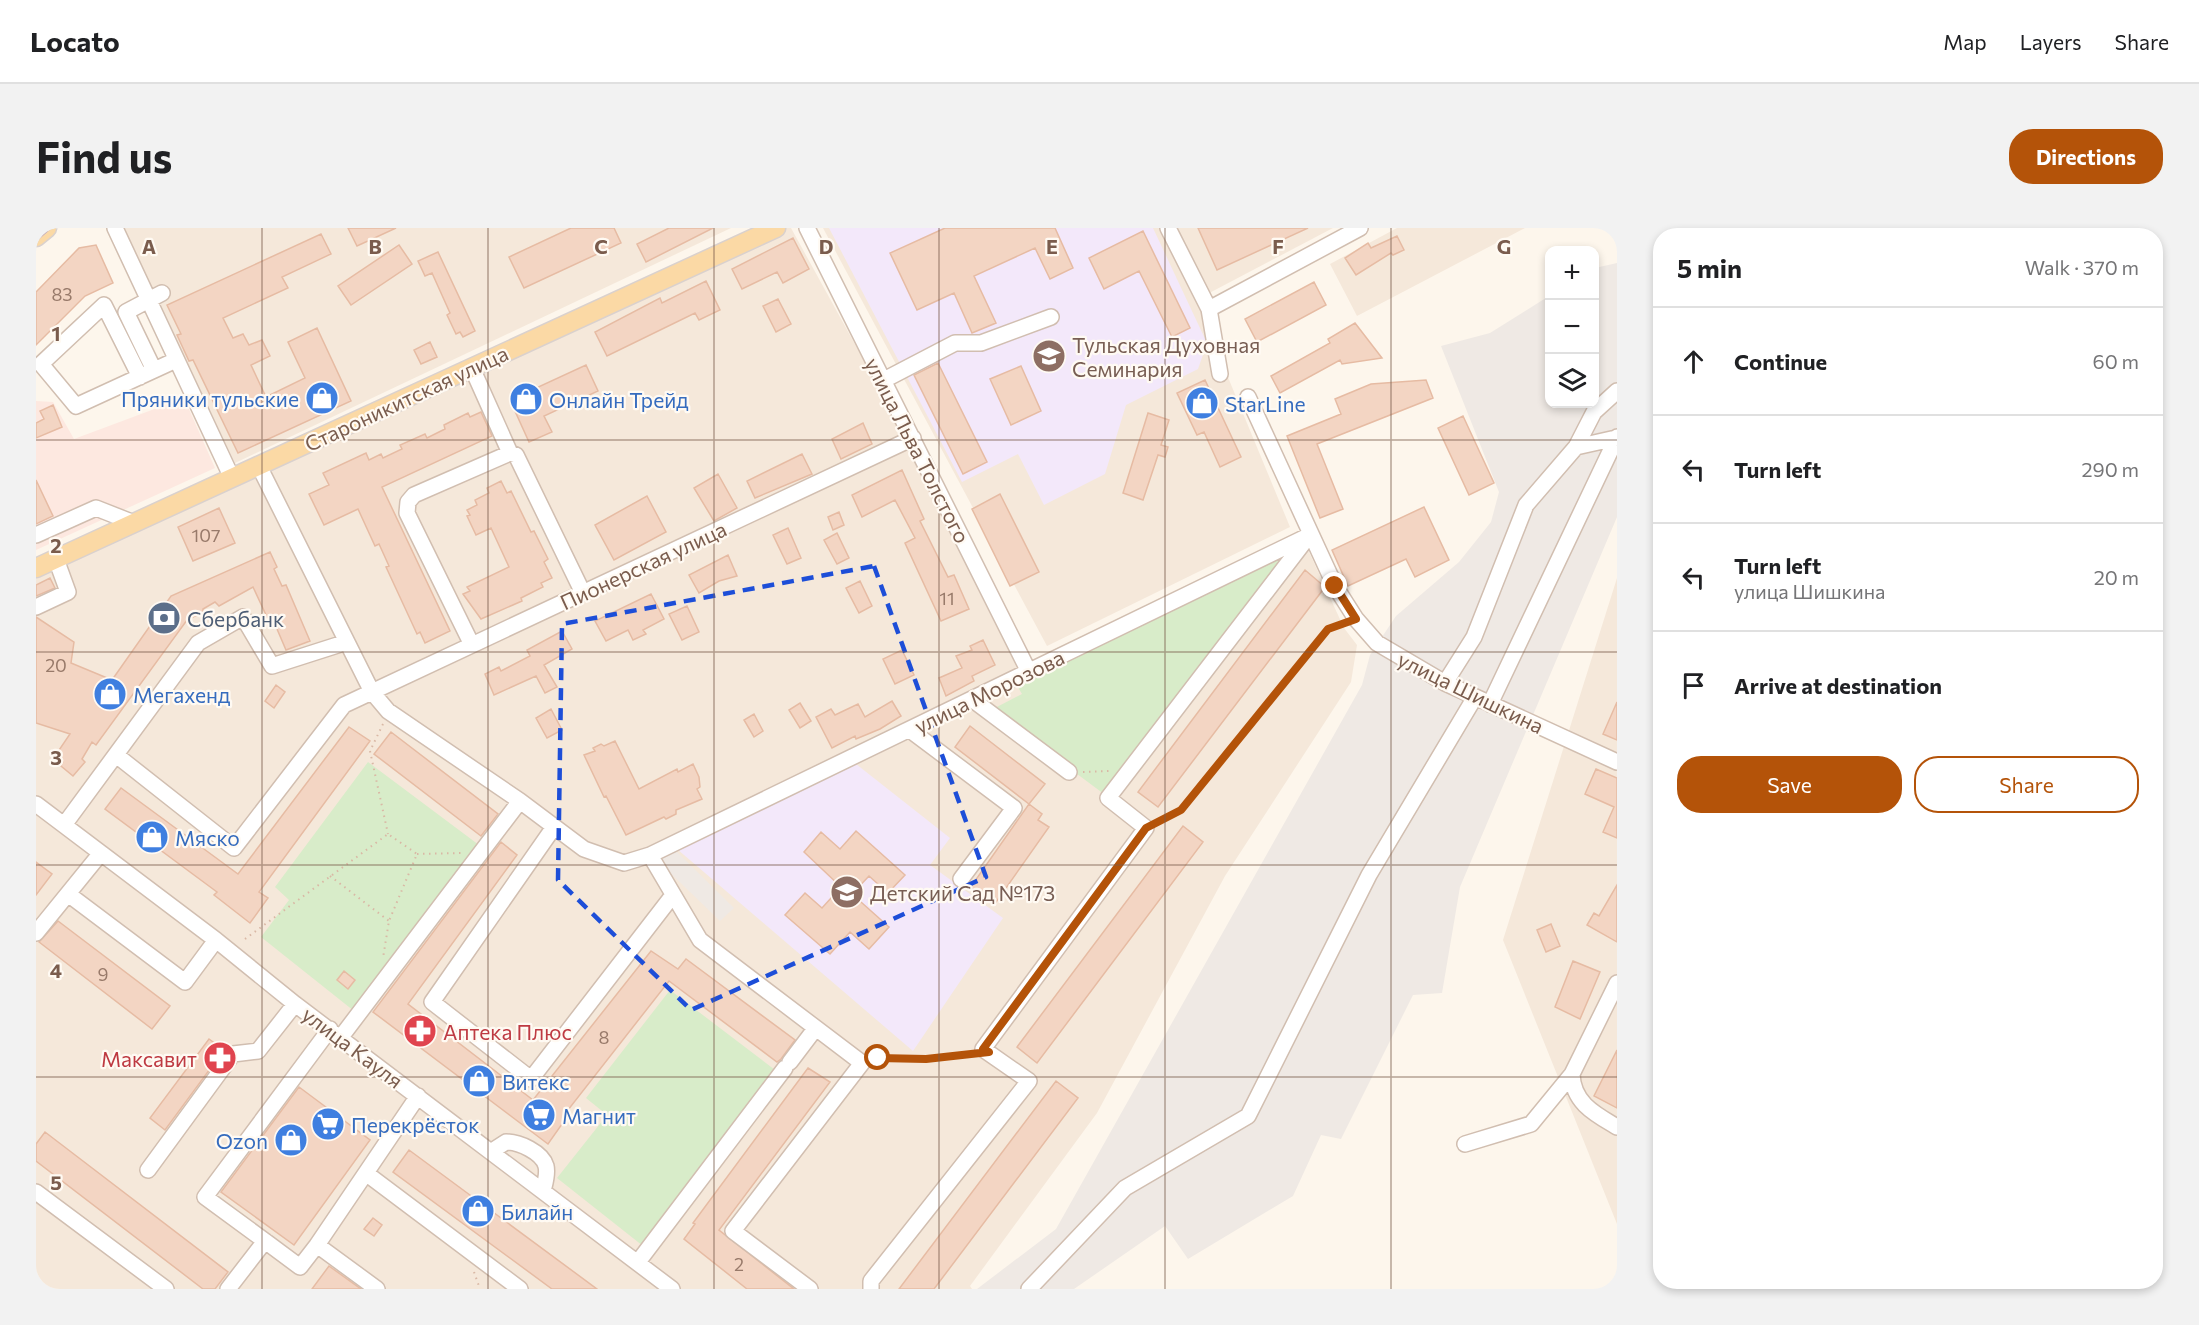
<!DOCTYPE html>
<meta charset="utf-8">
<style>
body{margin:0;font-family:Commissioner,sans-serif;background:#f2f2f2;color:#202124}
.controls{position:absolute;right:18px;top:18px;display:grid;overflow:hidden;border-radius:12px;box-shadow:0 3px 9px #0003}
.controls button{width:54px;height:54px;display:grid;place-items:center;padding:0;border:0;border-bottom:2px solid #e0e0e0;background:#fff;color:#202124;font:30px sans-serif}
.stop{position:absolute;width:18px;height:18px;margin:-14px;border:4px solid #b45309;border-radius:50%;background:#fff}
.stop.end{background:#b45309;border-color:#fff;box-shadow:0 2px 6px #0008}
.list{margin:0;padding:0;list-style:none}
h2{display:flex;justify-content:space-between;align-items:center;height:78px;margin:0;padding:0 24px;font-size:26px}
h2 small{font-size:20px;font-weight:400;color:#757577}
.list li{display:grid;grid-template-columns:39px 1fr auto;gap:18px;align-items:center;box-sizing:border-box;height:108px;padding:0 24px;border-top:2px solid #e0e0e0}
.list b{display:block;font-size:22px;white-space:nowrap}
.list p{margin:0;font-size:20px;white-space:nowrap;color:#757577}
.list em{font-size:20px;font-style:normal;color:#757577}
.actions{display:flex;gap:12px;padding:18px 24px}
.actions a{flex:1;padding:14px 0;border:2px solid #b45309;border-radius:24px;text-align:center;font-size:21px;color:#b45309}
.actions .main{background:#b45309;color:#fff}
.icon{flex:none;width:33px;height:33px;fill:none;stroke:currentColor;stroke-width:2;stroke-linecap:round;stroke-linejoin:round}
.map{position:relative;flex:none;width:1581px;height:1061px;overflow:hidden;border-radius:24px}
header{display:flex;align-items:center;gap:36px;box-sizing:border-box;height:84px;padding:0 30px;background:#fff;border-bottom:2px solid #e0e0e0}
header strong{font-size:28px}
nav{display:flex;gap:33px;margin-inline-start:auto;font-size:21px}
.intro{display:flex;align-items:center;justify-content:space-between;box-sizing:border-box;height:144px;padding:0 36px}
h1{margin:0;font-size:42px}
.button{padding:15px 27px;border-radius:24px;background:#b45309;color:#fff;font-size:21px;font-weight:700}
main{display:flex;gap:36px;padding:0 36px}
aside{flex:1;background:#fff;border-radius:24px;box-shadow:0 3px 9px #0003}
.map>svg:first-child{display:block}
.residential{fill:#f5e8da}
.commercial{fill:#fde8e0}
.industrial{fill:#efe9e4}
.education{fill:#f3e8fa}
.green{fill:#d8ecc9}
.building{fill:#f3d5c3;stroke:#e6bba3;stroke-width:1.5}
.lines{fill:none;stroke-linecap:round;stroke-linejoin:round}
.minor-casing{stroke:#d1beb0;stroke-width:18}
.major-casing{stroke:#dad1cd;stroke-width:21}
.path{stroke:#d9b8a5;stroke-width:2;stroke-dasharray:1.5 4.5;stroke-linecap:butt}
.minor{stroke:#fff;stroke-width:15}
.major{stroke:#fbd9a5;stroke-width:18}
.tram{stroke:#b9a8c9;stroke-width:1.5}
.route{stroke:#b45309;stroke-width:8}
.marked{fill:none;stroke:#1d4ed8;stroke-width:4.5;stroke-dasharray:12 8;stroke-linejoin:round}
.grid{fill:none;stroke:#7a5c4d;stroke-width:1.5;stroke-opacity:0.55}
.labels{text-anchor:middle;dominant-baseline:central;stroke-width:4.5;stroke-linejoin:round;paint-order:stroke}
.number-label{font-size:18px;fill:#987a6a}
.education-label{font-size:21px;fill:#785e54;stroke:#fffaf3;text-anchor:start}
.shop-label{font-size:21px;fill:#366cbe;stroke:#fffaf3;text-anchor:start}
.street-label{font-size:21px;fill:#7a5c4d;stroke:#fffaf3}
.service-label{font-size:21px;fill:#4e5e75;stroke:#fffaf3;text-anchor:start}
.health-label{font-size:21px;fill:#be3a42;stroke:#fffaf3;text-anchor:start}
.grid-label{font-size:20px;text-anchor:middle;font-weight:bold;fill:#7a5c4d;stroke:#fffaf3;stroke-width:4.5;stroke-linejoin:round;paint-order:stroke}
</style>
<header>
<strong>Locato</strong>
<nav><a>Map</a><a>Layers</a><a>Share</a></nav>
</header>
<div class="intro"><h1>Find us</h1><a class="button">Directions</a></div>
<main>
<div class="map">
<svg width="1581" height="1061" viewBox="0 0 1581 1061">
<rect width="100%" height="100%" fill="#fdf6ec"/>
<path class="residential" d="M86,0H695L199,235Z
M728,0H755L870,209L338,459L227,239Z
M787,0H1297L1160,72L1254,299L1011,418Z
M1361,0H1489L1321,88L1294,36Z
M876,217L989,442L589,632L549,618L356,482L345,465Z
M222,241L333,465L543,625L590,639L1268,313L1308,400L1321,417L1315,454L1189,648L1061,885L934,1058L936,1061H641L0,567V344Z
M1581,350V996L1467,712Z
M0,580L628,1061H0Z"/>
<path class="commercial" d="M148,170L179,240L0,322V173L17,174L38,211Z"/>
<path class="industrial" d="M1581,35V289L1424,659L1406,765L1377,767L1305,911L1285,907L1257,968L1152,1031L1129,998L1038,1061H941L1020,1001L1326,457L1334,427L1360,388L1423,334L1455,294L1463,264L1405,118L1454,105L1513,68L1514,176H1558L1559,40Z
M639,622L698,680L684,693L622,633Z"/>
<path class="education" d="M793,0H1117L1171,115L1162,141L1090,177L1069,246L1008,277L982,226L926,254Z
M820,536L914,610L894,637L967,690L877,823L641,621Z"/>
<path class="green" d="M1254,322L1068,566L955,482L986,466L980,456Z
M332,534L443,617L318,783L225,709L253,672L239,659Z
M634,762L739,842L607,1018L521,950L571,887L550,870Z"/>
<path class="building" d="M312,0H360L321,18Z
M535,0H578L585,15L488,60L473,29Z
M633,0H677L610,34L601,16Z
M909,0H1019L1037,40L1014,51L999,20L938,48L960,95L936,105L918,65L881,82L854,25Z
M1162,0H1272L1181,42Z
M1107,3L1154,100L1136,109L1103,43L1068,61L1053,30Z
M285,6L295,26L246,49L252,60L187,90L197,110L207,106L213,117L226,112L234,128L215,137L230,169L269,150L252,114L281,100L315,173L202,225L157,132L153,133L141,107L145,106L131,77Z
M1361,8L1368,22L1357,27L1355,25L1320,47L1309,30L1332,15L1335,20Z
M757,10L773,41L747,55L741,44L706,61L696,41Z
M60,17L77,55L49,68L0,117V64L43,20Z
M363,17L376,36L315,77L302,58Z
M402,24L439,103L427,109L424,104L420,106L411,87L414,85L396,45L389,48L382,33Z
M670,53L684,82L663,92L659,85L571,128L559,104L624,70L626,75Z
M1278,54L1290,77L1221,114L1209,91Z
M742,71L755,96L740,104L727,78Z
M1319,95L1346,130L1306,136L1304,132L1244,165L1235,148L1294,115L1292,111Z
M394,114L401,129L385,136L378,122Z
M902,135L951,234L927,246L878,147Z
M550,137L562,163L508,188L516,204L493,214L474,172Z
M985,138L1005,183L975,197L954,151Z
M1169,152L1205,229L1184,239L1168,204L1161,207L1141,165Z
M1390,152L1397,170L1281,216L1307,281L1284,290L1251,208L1305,186L1299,171L1335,156Z
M17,177L26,199L0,210V195L8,191L4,183Z
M445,184L456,208L346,259L414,403L389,415L384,404L381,406L350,339L353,338L343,316L339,318L322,281L288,297L273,266L293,257L287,245L330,225L333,232L345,226L347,230L366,221L364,217L389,206L391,210L409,201L408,197L432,185L434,189Z
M1112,185L1133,192L1125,217L1132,219L1129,229L1122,227L1107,272L1087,265Z
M1427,188L1458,255L1433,267L1402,200Z
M827,195L836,216L805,231L796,211Z
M766,226L776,246L719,270L711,253Z
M866,242L888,291L884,293L912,349L918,347L933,381L905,393L869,315L879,310L859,272L826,289L816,267Z
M682,246L701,280L678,293L658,260Z
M0,252L17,288L0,296Z
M465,253L471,265L475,263L495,304L498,303L512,331L508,334L516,350L505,355L507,359L485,370L486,373L445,391L427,366L434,363L431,359L473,339L455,300L440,307L431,288L434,287L431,282L441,277L439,272L453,265L451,260Z
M964,266L1003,344L974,358L936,281Z
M611,268L630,304L578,332L559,297Z
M1388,279L1413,332L1379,349L1370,331L1312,358L1296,322Z
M183,280L199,315L157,333L142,299Z
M803,284L808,297L797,302L792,289Z
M752,300L765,330L751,336L737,307Z
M801,305L813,330L801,336L788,312Z
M234,324L241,339L238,341L246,358L250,357L274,413L250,422L235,387L231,389L217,359L183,378L179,374L167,381V384L151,392L60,517L56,514L46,531L49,534L37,548L25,538L27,534L19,528L34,506L0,495V389L38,414L35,435L76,452L135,368Z
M692,327L701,348L683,353L663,365L653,347Z
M1269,342L1289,359L1122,579L1102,564Z
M14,350L19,360L0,368V357Z
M824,353L836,378L823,385L810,360Z
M615,366L628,391L607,402L610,406L597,412L592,402L570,413L559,393Z
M651,378L663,404L646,412L633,386Z
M526,403L536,421L508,437L521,459L509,465L500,448L458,467L449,446L463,439L465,443L494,428L491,422Z
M947,412L959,437L936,448L938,453L910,468L903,450L926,440L920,428L936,422L934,418Z
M866,422L878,447L859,456L847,431Z
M240,457L249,464L238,480L229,473Z
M856,473L865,488L844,501L820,511L819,508L796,520L780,489L795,481L799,487L822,476L829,489Z
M1581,474V512L1567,506Z
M764,475L775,493L764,500L753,482Z
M515,481L526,502L511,510L500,490Z
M718,486L727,503L718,509L708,492Z
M934,498L1009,556L993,576L919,519Z
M313,499L334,513L223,664L232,670L214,695L178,667L181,664L69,581L85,560L202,646Z
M355,504L462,586L445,608L338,526Z
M579,513L603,561L641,541L642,544L657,536L663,549L664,559L661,561L666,571L640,582V586L630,591L628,589L590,607L570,568L568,569L548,527L559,523L557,520L565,516L568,518Z
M1560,541L1581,550V610L1567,604L1578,579L1549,566Z
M993,576L1006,586L1002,592L1013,599L958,677L934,660Z
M1147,598L1167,614L1001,835L981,819Z
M820,603L869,647L852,665L833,648L816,666L853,699L833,721L814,704L794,726L749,687L769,665L786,680L805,659L768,624L785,604L804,621Z
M465,614L481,627L372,776L497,872L615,723L642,741L650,731L759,812L745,831L741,834L633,753L528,887L531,889L512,916L337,784Z
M0,634L16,646L0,667Z
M1581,657V714L1551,697L1558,685L1563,688Z
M22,693L134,778L116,801L3,714Z
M1515,696L1524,718L1510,724L1501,702Z
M1537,733L1564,744L1544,791L1519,779Z
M308,743L319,752L312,761L301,752Z
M173,811L188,822L129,902L114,890Z
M1581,822V880L1558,868Z
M772,840L794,854L683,1002L758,1061H711L648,1011L659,996L657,995Z
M1020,853L1042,870L898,1061H863Z
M263,859L334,912L258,1017L185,964Z
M9,904L192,1044L179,1061H167L0,933V916Z
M373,922L561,1061H516L357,944Z
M337,990L346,997L338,1008L328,1001Z
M293,1038L325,1061H276Z"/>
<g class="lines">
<g class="minor-casing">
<path id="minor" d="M79,0L196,250
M771,0L993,444
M1132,0L1173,81L1184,146
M1173,81L1324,0
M436,140L474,225
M118,142L90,84L126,65
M104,149L68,77L5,136L40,178L140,132
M848,152L919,115H945L1015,89
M1212,169L1299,358L1320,391L1341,415L1409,455L1581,534
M1540,219L1558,184L1581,163
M223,238L336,464L352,483L484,573L548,621L588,635L614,627
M0,307L60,280L98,295
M0,379L32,364L20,331
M436,417L371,285L372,274L378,267L474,225L480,227L547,365
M1409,455L1438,409L1490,277L1540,219L1580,210
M937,472L1033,544
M1454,476L1581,209
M874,502L978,580L925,651
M80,527L198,620L308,477L877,210
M0,576L180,712L259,776L636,1061
M28,597L162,415L207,389L236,438L311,414
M518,599L396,774L495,851L637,667
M32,666L149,754L180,712
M0,705L65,625
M1581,755L1536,846C1537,875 1559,886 1581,899
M305,809L484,573
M754,834L779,801
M1429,916L1495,896L1536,846
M456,923L470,914C483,914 506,924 510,938C512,946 509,955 507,963
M112,942L197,826L222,823L259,776
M331,946L484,1061
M0,964L130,1061
M229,1013L264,1039L281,1017
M602,1034L749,840
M192,1061L229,1013L169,969L294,801
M341,1061L281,1017L382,868
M774,1061L697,1003L826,835L664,712L614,627L1274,307
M835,1061V1053L993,853L947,821L1110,600L1072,570L1272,309
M993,1061L1089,960L1212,888L1333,647L1439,469"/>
</g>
<g class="major-casing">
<path id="major" d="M0,9L11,0
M0,340L740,0"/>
</g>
<path class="path" d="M347,496L334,523L352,606
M1047,544L1074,543
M1124,594L1145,582L1292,401L1306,396
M381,626L426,625
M294,648L353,693
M209,711L352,606L381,626L353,693L347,730
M838,831H890L934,826
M438,1044L444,1061"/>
<use href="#minor" class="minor"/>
<use href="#major" class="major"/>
<path class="tram" d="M0,13L15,0"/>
</g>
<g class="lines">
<path class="route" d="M842,830L890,831L953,824L947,821L1110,600L1145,582L1292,401L1320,391L1299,358"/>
</g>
<path class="marked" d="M838,338L950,649L655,782L522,652L526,396Z"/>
<path class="grid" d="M226,0V1061M452,0V1061M678,0V1061M903,0V1061M1129,0V1061M1355,0V1061M0,212H1581M0,424H1581M0,637H1581M0,849H1581"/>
<defs>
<g id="university-disc" transform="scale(1.725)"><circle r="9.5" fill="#8d6e63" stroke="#fffaf3"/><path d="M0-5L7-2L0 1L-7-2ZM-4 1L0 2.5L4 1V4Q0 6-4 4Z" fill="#fff"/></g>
<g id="shop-disc" transform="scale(1.725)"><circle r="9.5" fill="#3f7fe0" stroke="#fffaf3"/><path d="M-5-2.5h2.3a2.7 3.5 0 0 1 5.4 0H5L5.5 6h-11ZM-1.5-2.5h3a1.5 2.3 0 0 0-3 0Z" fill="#fff"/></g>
<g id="bank-disc" transform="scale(1.725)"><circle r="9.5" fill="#5c6f8a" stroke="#fffaf3"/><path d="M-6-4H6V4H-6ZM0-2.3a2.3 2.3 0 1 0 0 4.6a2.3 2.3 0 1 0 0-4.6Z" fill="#fff"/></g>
<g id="school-disc" transform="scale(1.725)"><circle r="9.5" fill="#8d6e63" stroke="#fffaf3"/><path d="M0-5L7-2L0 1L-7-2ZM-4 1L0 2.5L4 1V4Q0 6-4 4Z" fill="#fff"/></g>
<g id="pharmacy-disc" transform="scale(1.725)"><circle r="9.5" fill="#e0444e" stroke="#fffaf3"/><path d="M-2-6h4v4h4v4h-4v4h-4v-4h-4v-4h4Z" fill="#fff"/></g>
<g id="supermarket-disc" transform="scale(1.725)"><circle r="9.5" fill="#3f7fe0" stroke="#fffaf3"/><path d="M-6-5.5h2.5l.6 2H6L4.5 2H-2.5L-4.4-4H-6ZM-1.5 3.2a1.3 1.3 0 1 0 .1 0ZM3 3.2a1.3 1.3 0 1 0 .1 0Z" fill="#fff"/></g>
</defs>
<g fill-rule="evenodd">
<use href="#university-disc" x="1013" y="128"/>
<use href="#shop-disc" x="286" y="170"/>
<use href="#shop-disc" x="490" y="171"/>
<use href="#shop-disc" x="1166" y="175"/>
<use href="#bank-disc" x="128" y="390"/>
<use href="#shop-disc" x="74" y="466"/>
<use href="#shop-disc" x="116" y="609"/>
<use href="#school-disc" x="811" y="664"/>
<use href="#pharmacy-disc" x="384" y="803"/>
<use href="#pharmacy-disc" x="184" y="830"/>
<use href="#shop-disc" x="443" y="853"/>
<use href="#supermarket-disc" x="503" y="887"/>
<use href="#supermarket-disc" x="292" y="896"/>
<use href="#shop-disc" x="255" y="912"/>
<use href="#shop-disc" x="442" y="983"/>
</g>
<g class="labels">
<g class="number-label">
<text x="26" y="66">83</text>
<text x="170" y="307">107</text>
<text x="911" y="370">11</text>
<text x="20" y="437">20</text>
<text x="67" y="746">9</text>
<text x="568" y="809">8</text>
<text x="703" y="1036">2</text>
</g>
<g class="education-label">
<text x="1036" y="116">Тульская Духовная<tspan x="1036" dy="24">Семинария</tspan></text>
<text x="834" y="664">Детский Сад №173</text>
</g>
<g class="shop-label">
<text x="263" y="170" text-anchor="end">Пряники тульские</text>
<text x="513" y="171">Онлайн Трейд</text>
<text x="1189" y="175">StarLine</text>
<text x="97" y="466">Мегахенд</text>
<text x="139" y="609">Мяско</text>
<text x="466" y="853">Витекс</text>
<text x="526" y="887">Магнит</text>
<text x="315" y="896">Перекрёсток</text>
<text x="232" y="912" text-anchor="end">Ozon</text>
<text x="465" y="983">Билайн</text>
</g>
<g class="street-label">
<text transform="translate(370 170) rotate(-25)">Староникитская улица</text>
<text transform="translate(882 222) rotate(63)">улица Льва Толстого</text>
<text transform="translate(607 337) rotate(-25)">Пионерская улица</text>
<text transform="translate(953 463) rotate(-26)">улица Морозова</text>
<text transform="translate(1435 464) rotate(26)">улица Шишкина</text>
<text transform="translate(317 819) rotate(37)">улица Кауля</text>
</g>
<g class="service-label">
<text x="151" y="390">Сбербанк</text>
</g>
<g class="health-label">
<text x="407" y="803">Аптека Плюс</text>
<text x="161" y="830" text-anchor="end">Максавит</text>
</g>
</g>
<g class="grid-label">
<text x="113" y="26">A</text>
<text x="339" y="26">B</text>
<text x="565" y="26">C</text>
<text x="790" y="26">D</text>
<text x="1016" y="26">E</text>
<text x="1242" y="26">F</text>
<text x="1468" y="26">G</text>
<text x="20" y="113">1</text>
<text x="20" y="325">2</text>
<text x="20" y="537">3</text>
<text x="20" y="750">4</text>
<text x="20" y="962">5</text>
</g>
</svg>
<div class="controls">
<button>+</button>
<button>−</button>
<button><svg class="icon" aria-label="layers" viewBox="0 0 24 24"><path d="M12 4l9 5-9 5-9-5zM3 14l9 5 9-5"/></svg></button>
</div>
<div class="stop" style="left:842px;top:830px"></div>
<div class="stop end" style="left:1299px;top:358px"></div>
</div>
<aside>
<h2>5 min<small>Walk · 370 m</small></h2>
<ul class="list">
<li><svg class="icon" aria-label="ahead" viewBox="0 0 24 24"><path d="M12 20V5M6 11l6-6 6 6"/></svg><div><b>Continue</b></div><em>60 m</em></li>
<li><svg class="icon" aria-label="left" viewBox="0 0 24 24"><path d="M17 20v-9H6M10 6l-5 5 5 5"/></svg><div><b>Turn left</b></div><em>290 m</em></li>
<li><svg class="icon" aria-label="left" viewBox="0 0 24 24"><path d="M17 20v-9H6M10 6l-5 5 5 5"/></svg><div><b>Turn left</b><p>улица Шишкина</p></div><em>20 m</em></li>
<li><svg class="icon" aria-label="arrive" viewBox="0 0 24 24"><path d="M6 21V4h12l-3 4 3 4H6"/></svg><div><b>Arrive at destination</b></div></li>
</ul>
<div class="actions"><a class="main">Save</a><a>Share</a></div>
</aside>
</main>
